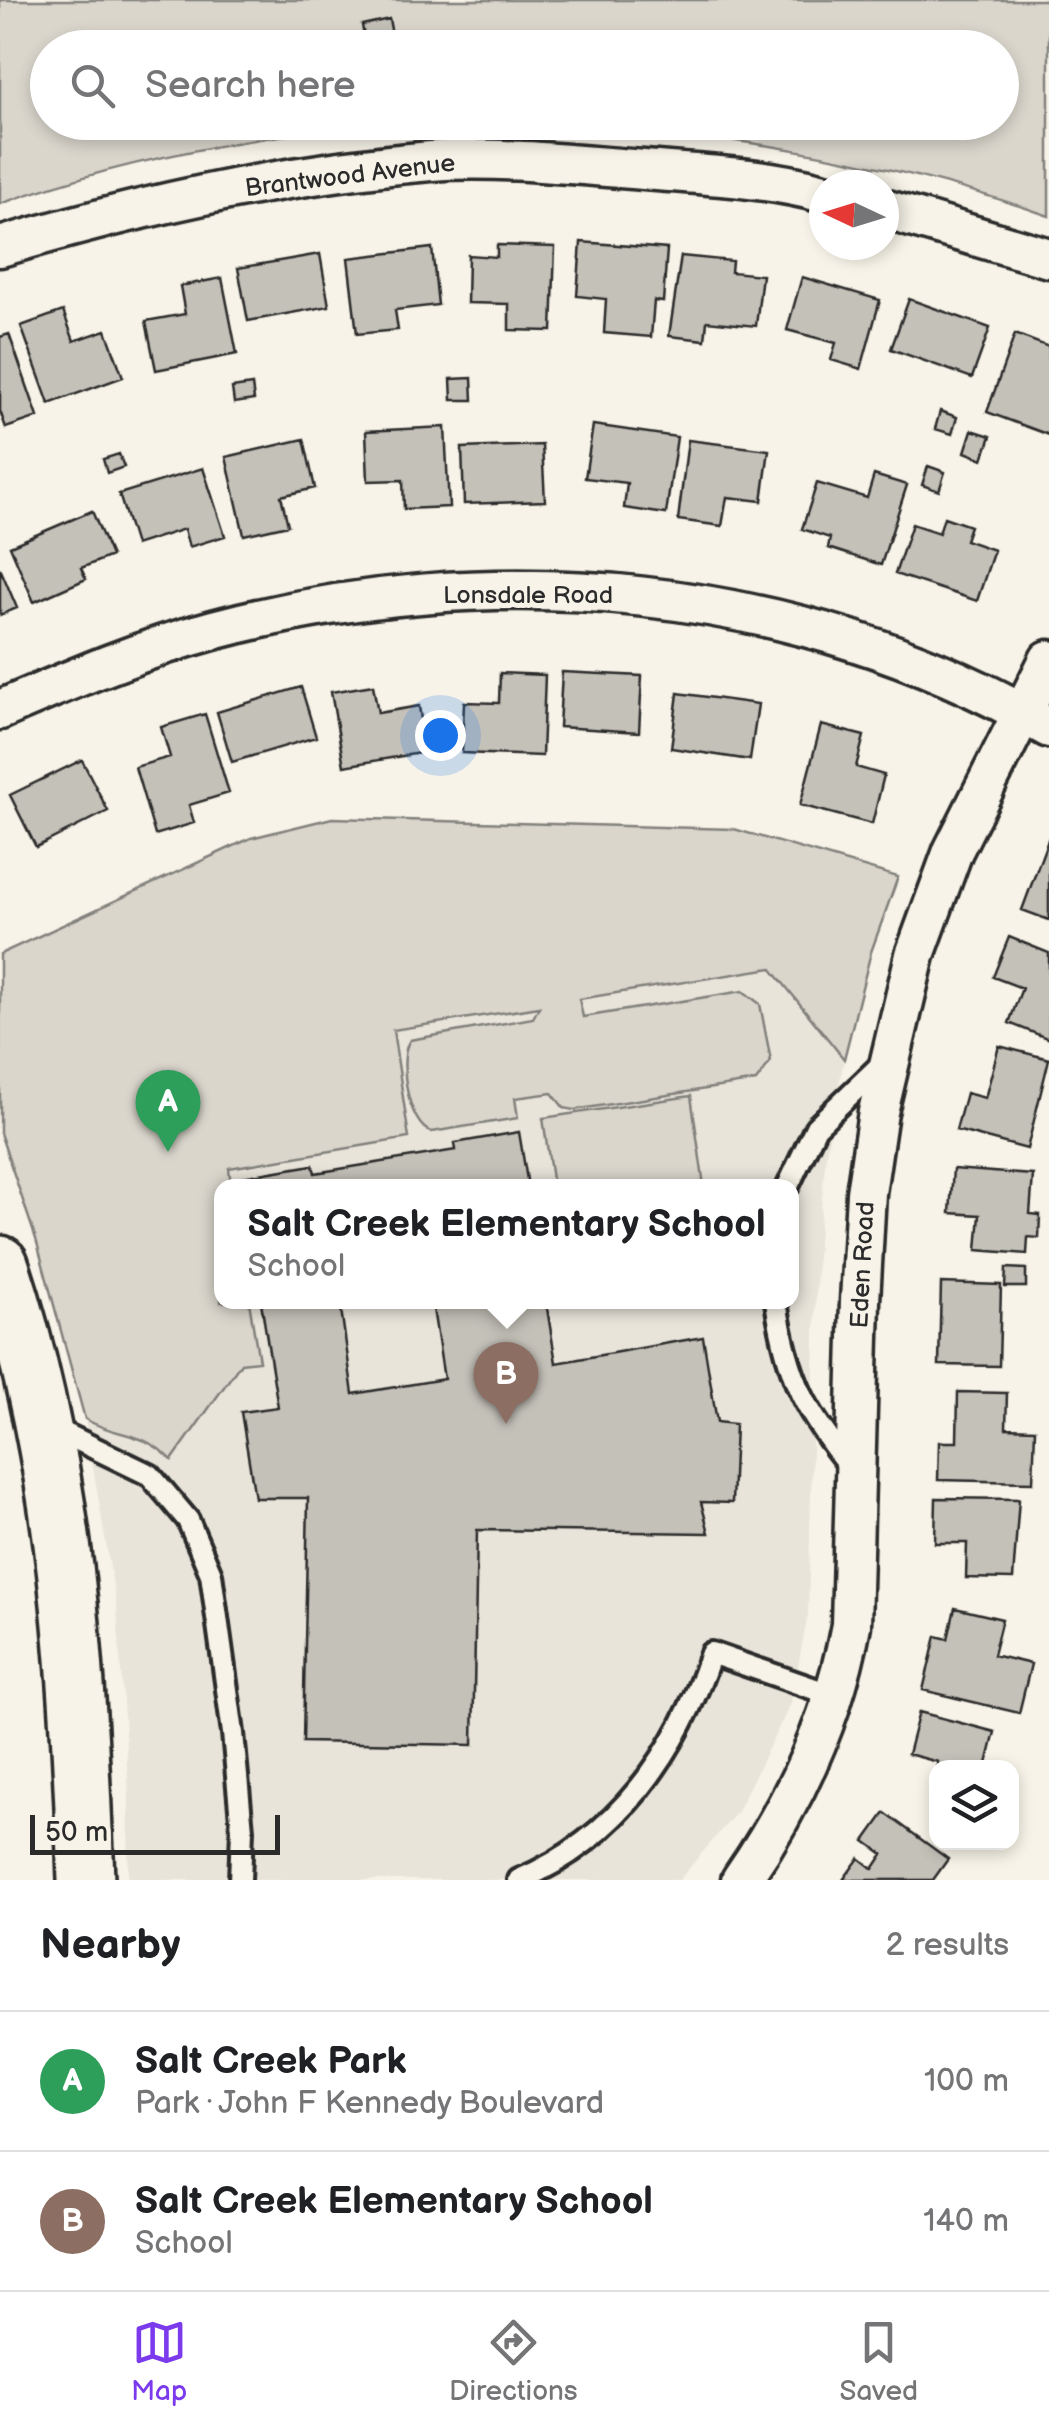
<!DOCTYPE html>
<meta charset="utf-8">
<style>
body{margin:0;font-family:"Balsamiq Sans",sans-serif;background:#f6f6f6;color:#202124}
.controls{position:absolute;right:30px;bottom:30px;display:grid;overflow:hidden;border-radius:20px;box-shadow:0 5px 15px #0003}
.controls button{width:90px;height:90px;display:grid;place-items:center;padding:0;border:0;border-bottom:2px solid #e0e0e0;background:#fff;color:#202124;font:50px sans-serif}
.compass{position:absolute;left:809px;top:170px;width:90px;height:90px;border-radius:50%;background:#fff;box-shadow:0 5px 15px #0003;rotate:274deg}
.scale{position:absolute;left:30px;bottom:25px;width:250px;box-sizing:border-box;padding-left:10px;border:5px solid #2b2b2b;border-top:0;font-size:28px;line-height:35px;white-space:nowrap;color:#2b2b2b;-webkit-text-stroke:8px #f7f3e8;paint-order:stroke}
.you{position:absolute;left:440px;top:735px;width:35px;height:35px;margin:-25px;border:8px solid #fff;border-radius:50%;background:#1a73e8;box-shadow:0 0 0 15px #1a73e833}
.badge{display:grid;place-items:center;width:65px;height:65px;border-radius:50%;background:#7c3aed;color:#fff;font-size:32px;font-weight:700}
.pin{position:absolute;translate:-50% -82px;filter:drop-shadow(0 2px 5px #0008)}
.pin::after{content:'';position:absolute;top:52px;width:35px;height:30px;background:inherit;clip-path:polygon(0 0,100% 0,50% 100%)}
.popup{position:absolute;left:214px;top:1179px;width:585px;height:130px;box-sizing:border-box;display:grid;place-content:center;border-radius:20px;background:#fff;filter:drop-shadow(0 2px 8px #0005);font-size:32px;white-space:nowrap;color:#757577}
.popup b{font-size:38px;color:#202124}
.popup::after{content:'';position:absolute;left:50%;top:100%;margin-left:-20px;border:20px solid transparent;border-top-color:#fff}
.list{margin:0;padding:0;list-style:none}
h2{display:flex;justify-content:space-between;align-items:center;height:130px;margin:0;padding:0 40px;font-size:42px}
h2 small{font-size:32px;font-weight:400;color:#757577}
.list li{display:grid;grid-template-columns:65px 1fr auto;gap:30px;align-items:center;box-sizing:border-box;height:140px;padding:0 40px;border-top:2px solid #e0e0e0}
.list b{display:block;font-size:38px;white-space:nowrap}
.list p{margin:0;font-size:32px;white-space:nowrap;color:#757577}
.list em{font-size:32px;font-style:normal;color:#757577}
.icon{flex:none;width:55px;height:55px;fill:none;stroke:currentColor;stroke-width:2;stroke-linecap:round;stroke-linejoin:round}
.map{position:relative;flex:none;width:1049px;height:1880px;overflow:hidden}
.search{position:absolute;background:#fff;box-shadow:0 5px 15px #0003;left:30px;right:30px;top:30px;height:110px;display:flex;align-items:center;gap:25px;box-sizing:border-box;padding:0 35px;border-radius:55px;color:#757577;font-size:38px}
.sheet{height:410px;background:#fff}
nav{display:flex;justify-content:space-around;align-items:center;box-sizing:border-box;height:140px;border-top:2px solid #e0e0e0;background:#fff;font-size:28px;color:#757577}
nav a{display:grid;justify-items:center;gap:5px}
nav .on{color:#7c3aed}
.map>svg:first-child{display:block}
.built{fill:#e8e4da}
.green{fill:#dad6cc;stroke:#82807c;stroke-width:2.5}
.building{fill:#c4c1b9;stroke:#2b2b2b;stroke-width:2.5}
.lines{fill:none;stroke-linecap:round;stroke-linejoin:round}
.lane-casing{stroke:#2b2b2b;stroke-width:28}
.street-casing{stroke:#2b2b2b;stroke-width:45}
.secondary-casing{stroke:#2b2b2b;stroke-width:62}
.lane{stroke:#f7f3e8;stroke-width:20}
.street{stroke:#f7f3e8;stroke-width:38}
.secondary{stroke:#f7f3e8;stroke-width:55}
.labels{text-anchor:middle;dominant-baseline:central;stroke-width:10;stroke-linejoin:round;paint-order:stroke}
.street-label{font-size:25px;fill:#2b2b2b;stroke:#f7f3e8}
</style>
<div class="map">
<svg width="1049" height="1880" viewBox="0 0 1049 1880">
<rect width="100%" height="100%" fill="#f7f3e8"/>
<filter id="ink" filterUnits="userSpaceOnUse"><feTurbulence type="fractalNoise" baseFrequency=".01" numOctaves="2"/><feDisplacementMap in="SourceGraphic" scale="20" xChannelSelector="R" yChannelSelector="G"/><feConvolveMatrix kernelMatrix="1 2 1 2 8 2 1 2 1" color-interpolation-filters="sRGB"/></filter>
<g filter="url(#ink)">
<path class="built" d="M771,968L844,1059L826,1154L817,1253L808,1614L791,1703L736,1813L679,1880H128L129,1794L117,1609L85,1419L100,1428L151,1441L172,1459L241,1363L259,1361L249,1302H791V1186H231L228,1168L409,1138L393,1030Z"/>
<path class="green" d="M0,0H1049V216C882,157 713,131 536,123L1002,122V48H48V122L453,123C308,123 136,155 0,204Z
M332,818L734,829L898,877L871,952L844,1059L771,968L579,999L583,1017L743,991L760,1004L771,1061L756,1081L574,1110L564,1108L552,1093L515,1098L518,1118L432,1132C408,1127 397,1057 410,1040L533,1018L539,1007L393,1030L409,1138L229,1168L231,1186H221V1302H249L259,1361L241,1363L172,1460C138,1428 119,1439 85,1419L36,1239L0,1133V954L251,838Z
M691,1096L704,1186H553L543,1118Z"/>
<path class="building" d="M389,19L394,45L366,48L362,25Z
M581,242L667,249L663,302L654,301L651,337L604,333L606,299L577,296Z
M497,245L555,247L552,331L509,330V304L467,303L468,255L497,257Z
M432,248L438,305L395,310L398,330L357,334L348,258Z
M320,254L329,306L248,321L238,268Z
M681,256L732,261L731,272L762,275L756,326L707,321L705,340L669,336Z
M802,277L880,300L861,369L831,360L836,343L787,330Z
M222,278L237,354L156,370L146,321L185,314L180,286Z
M909,299L990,328L972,378L891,349Z
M63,311L74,341L106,330L123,377L49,404L21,326Z
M9,334L38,417L6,428L0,411V337Z
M1015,334L1049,347V435L987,412Z
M472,378L473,400H452L451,379Z
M252,385L254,400L234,403L232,388Z
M940,411L957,417L952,434L935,429Z
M593,425L677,437L666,514L624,508L627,483L585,478Z
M445,427L449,507L404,509L403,480L368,481L366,431Z
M972,430L991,436L983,459L965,452Z
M304,439L315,488L281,496L288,525L244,535L226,457Z
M688,440L769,450L762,501L727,497L722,526L678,520Z
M542,445L545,501L464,504L462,448Z
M119,454L124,467L107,473L103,459Z
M928,466L945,472L939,491L922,485Z
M203,468L225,536L189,547L184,529L135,545L119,494Z
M874,475L907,485L881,565L828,548L830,538L802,529L817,483L867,498Z
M92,511L111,556L81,568L86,579L34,602L10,546Z
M944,517L970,526L965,540L994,550L977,601L895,574L912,524L939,533Z
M0,568L17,608L0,615Z
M562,672L642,676L639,732L559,727Z
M500,673L545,675L542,756L462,753L464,702L499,703Z
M373,685L378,713L419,706L426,752L344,766L331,692Z
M301,687L316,737L232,762L217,712Z
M678,693L758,704L750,760L671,748Z
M205,714L229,793L189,805L194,823L155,835L135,767L170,757L161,727Z
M821,725L864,736L856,767L884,775L872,824L800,805Z
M82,760L108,811L36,847L10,795Z
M1049,837V920L1022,910Z
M1009,937L1049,953V1039L1009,1023L1022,988L993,977Z
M999,1046L1049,1059L1027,1149L956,1130L966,1093L985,1098Z
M519,1132L528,1186H244L242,1177L313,1165L315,1173L456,1150L455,1143Z
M953,1169L1033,1175L1030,1214L1040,1215L1039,1238L1028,1237L1027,1254L977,1250L980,1215L950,1213Z
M1006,1268L1026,1269V1287H1005Z
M941,1283L1001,1285L999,1366L939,1365Z
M261,1302H340L353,1394L444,1379L432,1302H546L556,1363L703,1337L717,1422L735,1424L732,1503L701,1502L709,1533L477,1530L473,1745L303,1742L308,1498H255L241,1412L278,1407Z
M958,1392L1007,1393L1006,1428L1035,1429L1033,1482L938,1480L939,1442H957Z
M936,1498L1019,1499L1013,1579L966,1578L967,1543H935Z
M955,1608L1002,1619L993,1655L1031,1664L1019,1713L923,1690L936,1636L948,1639Z
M919,1712L995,1732L986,1768H937L938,1762L908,1754Z
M885,1813L948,1859L933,1880H843L859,1858L873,1869L883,1854L865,1841Z"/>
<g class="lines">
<g class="lane-casing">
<path id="lane" d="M788,1186L816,1127L886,1060
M776,1302C788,1380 805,1412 855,1473
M47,1425L150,1475L188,1520L211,1574L233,1733L242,1830L240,1880
M519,1880C617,1839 679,1751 711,1653L832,1695"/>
</g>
<g class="street-casing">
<path id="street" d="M884,209L1049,258
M0,247C141,205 284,173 431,161C500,156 575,165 644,170C705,175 765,177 824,193
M0,710C70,680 139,650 213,630C489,556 801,582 1049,728
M741,1880C795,1802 834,1719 851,1625L860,1301L866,1193L878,1112L915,955L953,851L1049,660"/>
</g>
<g class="secondary-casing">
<path id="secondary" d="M0,1264C67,1464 78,1671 86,1880"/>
</g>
<use href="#lane" class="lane"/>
<use href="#street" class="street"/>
<use href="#secondary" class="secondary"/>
</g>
</g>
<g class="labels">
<g class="street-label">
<text transform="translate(350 176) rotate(-7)">Brantwood Avenue</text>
<text x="528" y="595">Lonsdale Road</text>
<text transform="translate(863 1265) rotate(-87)">Eden Road</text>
</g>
</g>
</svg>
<div class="controls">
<button><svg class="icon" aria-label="layers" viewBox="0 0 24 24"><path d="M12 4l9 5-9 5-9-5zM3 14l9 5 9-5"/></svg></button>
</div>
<svg class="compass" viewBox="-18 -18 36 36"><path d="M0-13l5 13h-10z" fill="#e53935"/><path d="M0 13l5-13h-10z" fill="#757577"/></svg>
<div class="scale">50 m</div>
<div class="you"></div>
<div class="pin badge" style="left:168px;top:1152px;background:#2e9e5b">A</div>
<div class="pin badge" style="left:506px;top:1424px;background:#8d6e63">B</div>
<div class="popup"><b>Salt Creek Elementary School</b>School</div>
<div class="search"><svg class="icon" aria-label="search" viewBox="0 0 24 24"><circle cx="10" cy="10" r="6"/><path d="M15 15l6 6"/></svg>Search here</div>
</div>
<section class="sheet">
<h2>Nearby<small>2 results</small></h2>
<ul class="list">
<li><span class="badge" style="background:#2e9e5b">A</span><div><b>Salt Creek Park</b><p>Park · John F Kennedy Boulevard</p></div><em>100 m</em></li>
<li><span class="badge" style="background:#8d6e63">B</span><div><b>Salt Creek Elementary School</b><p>School</p></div><em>140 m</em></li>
</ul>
</section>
<nav>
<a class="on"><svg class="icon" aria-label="map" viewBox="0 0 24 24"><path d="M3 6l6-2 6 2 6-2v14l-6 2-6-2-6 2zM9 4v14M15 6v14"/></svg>Map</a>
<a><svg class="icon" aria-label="directions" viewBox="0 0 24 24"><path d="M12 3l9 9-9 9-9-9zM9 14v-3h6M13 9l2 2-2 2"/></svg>Directions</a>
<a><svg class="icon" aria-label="saved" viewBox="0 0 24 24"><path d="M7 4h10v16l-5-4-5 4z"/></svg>Saved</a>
</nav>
